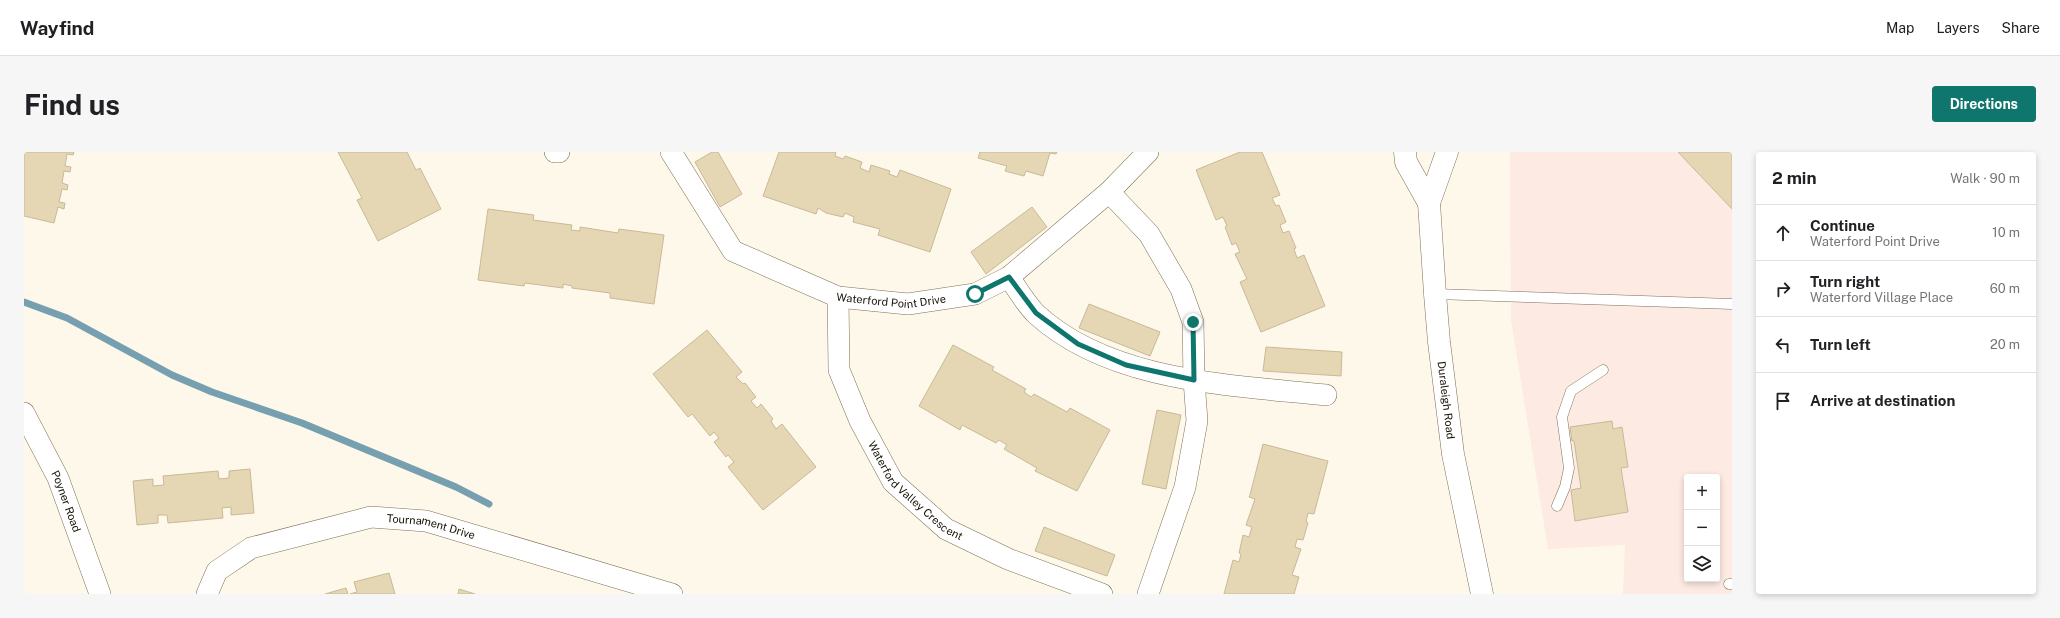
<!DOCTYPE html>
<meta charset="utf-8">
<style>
body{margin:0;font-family:"Public Sans",sans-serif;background:#f6f6f6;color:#202124}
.controls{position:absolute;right:12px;bottom:12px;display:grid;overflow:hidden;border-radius:4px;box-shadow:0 2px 6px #0003}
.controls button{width:36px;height:36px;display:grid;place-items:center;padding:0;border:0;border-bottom:1px solid #e0e0e0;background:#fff;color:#202124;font:20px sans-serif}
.stop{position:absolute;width:12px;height:12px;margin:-9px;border:3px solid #0f766e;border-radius:50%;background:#fff}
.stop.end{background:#0f766e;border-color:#fff;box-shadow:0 1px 4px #0008}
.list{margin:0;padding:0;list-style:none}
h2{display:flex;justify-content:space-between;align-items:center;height:52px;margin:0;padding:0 16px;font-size:17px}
h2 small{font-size:13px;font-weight:400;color:#757577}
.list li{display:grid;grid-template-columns:26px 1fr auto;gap:12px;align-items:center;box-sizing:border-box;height:56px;padding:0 16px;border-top:1px solid #e0e0e0}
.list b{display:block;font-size:15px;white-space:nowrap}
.list p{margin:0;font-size:13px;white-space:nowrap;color:#757577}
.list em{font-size:13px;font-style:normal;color:#757577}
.icon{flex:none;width:22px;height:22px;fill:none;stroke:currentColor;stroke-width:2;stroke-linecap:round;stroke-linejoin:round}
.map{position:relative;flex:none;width:1708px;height:442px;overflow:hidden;border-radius:4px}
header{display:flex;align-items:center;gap:24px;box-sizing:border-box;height:56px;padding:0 20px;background:#fff;border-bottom:1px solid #e0e0e0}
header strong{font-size:19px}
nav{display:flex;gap:22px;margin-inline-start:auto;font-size:14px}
.intro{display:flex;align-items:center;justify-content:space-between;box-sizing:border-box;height:96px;padding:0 24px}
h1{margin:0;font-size:28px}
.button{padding:10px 18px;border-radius:4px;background:#0f766e;color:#fff;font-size:14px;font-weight:700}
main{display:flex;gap:24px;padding:0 24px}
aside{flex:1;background:#fff;border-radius:4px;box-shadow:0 2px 6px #0003}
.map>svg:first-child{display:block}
.commercial{fill:#fdeae2;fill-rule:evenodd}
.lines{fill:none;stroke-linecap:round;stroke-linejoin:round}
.stream{stroke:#76a0b0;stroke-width:7}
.building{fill:#e5d6b4;stroke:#c8b998}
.lane-casing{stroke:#7e7052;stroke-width:11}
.street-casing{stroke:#7e7052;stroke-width:22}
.primary-casing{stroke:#7e7052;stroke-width:23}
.lane{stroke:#fff;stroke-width:10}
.street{stroke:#fff;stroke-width:21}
.primary{stroke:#fff;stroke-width:22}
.route{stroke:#0f766e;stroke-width:5}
.labels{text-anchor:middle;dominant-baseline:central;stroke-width:3;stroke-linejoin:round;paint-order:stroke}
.street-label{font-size:11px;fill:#161105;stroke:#fff}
</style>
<header>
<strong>Wayfind</strong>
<nav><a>Map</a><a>Layers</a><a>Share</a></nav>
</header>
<div class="intro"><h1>Find us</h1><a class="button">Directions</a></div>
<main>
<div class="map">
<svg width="1708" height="442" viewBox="0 0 1708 442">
<rect width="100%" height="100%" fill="#fef8eb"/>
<path class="commercial" d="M1486,0H1708V442H1599L1601,393L1524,397L1487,168ZM1663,325H1693V427H1663Z"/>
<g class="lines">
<path class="stream" d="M0,150L43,166L148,223L188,240L278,271L432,335L465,352"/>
</g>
<path class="building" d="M0,0H50L49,3L43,2L41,14L47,15L46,20L40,19L38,31L44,33L43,38L38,37L35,50L41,51L40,57L34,55L30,71L0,64Z
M314,0H383L392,18L396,16L417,57L354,89L333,48L338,46Z
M688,0H694L718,42L696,55L671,10Z
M755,0H812L811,4L819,7L821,4L838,10L836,16L845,20L847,13L866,19L865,22L873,25L876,18L927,37L906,100L854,83L856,77L829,70L830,65L821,61L819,65L802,61L794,56L792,62L739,44Z
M956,0H1033L1032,2L1026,1L1019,24L1002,19L1000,24L981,19L983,14L954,6Z
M1216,0H1238L1256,43L1248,46L1252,54L1255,53L1262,70L1256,73L1259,81L1265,79L1272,96L1270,97L1273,106L1280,103L1301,154L1237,180L1216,130L1223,127L1211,102L1216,100L1212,91L1208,93L1201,75L1203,74L1199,65L1192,68L1172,18Z
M1654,0H1708V57Z
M1008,55L1023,75L962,122L947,100Z
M464,57L510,63L509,68L548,73L547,78L556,79V75L594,81L595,77L640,83L630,152L586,146V141L548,136V134L539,132V136L501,131L500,134L454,128Z
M1065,152L1136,180L1126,204L1055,176Z
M683,178L718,220L712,225L719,232L721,231L732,245L727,249L733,256L737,252L749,267L747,269L752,277L758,272L792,315L739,358L704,315L710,310L704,303L702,305L690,290L695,286L690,280L686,284L668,262L664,265L629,222Z
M929,193L970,215L968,218L1002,237L1000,240L1007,245L1010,242L1043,260L1046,256L1086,278L1053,339L1011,319L1013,316L980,297L983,293L975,288L972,291L938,273L936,278L895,254Z
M1242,195L1318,200L1317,224L1239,219Z
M1133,258L1157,263L1142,337L1118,332Z
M1588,269L1589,277L1598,275L1604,315L1597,316L1604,360L1551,369L1547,338L1557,336L1550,289H1548L1546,275Z
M1239,292L1304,309L1290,362L1284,361L1282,370L1284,371L1279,388L1273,387L1271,395L1277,397L1268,423L1275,425L1270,442H1200L1209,408L1215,410L1217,402L1215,401L1219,383L1225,385L1228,375L1222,373L1231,347L1225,345L1226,343Z
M226,317L230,361L207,363V355L198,356L199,366L144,371L143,363H134V371L113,373L109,329L129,327V334L140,333L139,324L194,319L195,327L205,326V319Z
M1020,375L1091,403L1083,424L1011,399Z
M365,421L371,442H326L333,440L330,430Z
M322,436L324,442H301Z
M435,437L451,442H434Z"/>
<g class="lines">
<g class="lane-casing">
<path id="lane" d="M1411,142L1708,152
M1533,354L1541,335L1545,316L1538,265L1547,239L1579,218
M1705,432H1708"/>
</g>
<g class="street-casing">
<g id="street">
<path d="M531,0H535"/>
<path id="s1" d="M647,0L709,99L814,145L884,152L951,142L985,125L1085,40L1124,0"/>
<path d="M1085,40L1125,82L1157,137L1169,170L1170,228L1173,269L1161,335L1124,442"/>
<path d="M985,125C993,137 1002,152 1012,162C1086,230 1207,233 1302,243"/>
<path id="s2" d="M814,145L815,218L836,269L869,330L922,377L984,407L1078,442"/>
<path id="s3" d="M0,261L34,326L76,442"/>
<path id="s4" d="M183,442L193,419L227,396L347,365L402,369L648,442"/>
</g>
</g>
<g class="primary-casing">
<g id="primary">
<path d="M1381,0L1382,10L1405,51"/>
<path id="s5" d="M1423,0L1405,51L1411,142L1415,190L1429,302L1458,442"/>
</g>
</g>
<use href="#lane" class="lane"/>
<use href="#street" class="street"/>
<use href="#primary" class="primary"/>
</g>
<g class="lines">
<path class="route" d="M951,142L985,125L1012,161L1054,192L1102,213L1170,228L1169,170"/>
</g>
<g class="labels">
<g class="street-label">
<text stroke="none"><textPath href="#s1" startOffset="285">Waterford Point Drive</textPath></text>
<text stroke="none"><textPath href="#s5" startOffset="252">Duraleigh Road</textPath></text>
<text stroke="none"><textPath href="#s2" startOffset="219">Waterford Valley Crescent</textPath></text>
<text stroke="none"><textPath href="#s3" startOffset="98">Poyner Road</textPath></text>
<text stroke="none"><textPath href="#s4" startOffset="251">Tournament Drive</textPath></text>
</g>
</g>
</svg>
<div class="controls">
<button>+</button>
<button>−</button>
<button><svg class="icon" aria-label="layers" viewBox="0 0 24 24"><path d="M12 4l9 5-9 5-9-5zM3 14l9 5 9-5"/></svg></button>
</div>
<div class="stop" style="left:951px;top:142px"></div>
<div class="stop end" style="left:1169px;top:170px"></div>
</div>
<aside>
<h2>2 min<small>Walk · 90 m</small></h2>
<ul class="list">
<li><svg class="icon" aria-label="ahead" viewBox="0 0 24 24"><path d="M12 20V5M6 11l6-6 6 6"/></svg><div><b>Continue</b><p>Waterford Point Drive</p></div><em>10 m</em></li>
<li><svg class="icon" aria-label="right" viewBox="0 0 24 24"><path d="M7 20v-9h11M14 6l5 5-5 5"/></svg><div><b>Turn right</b><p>Waterford Village Place</p></div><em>60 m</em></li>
<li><svg class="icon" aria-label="left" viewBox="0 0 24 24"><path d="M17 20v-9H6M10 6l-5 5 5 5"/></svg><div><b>Turn left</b></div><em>20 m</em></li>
<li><svg class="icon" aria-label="arrive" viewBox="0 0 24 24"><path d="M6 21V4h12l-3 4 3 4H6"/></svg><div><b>Arrive at destination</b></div></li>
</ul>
</aside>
</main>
